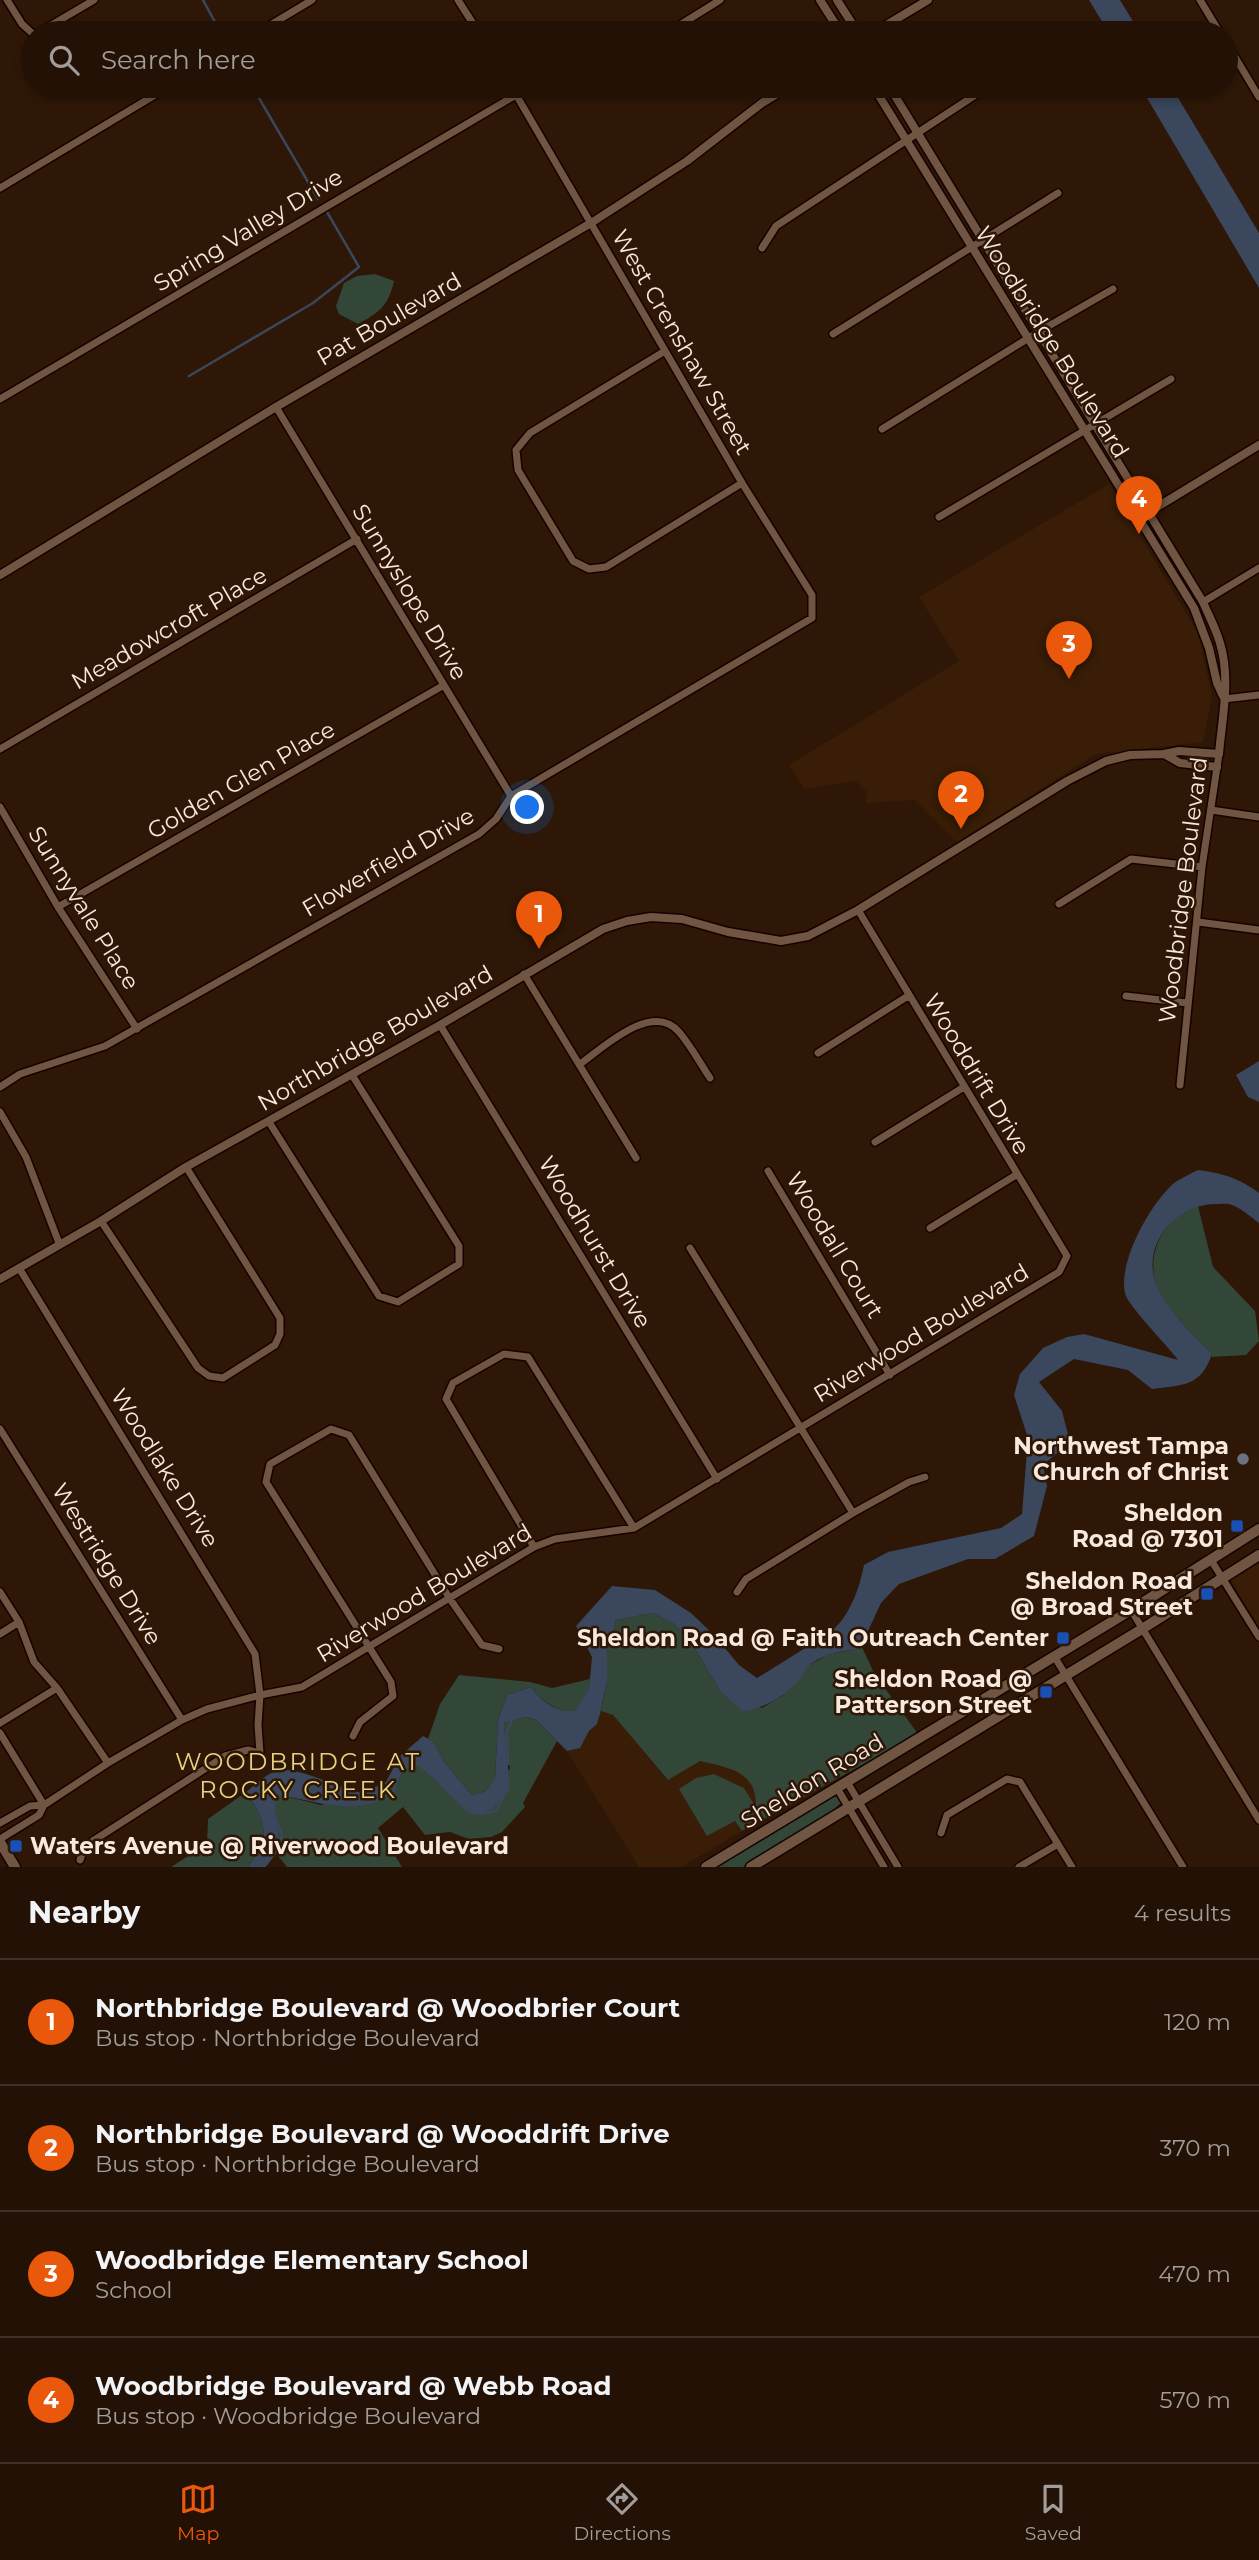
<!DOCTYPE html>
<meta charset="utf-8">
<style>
body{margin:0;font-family:Montserrat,sans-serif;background:#2e1f13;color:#f1f3f6}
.you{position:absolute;left:528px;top:808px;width:24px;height:24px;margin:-18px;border:5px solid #fff;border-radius:50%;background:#1a73e8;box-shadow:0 0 0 10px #1a73e833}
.badge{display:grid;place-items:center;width:46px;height:46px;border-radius:50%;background:#ea580c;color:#fff;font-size:23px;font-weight:700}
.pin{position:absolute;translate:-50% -58px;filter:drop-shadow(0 2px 4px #0008)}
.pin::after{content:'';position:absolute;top:37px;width:24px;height:21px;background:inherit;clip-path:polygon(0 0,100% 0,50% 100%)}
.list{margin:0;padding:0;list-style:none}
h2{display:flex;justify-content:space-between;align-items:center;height:91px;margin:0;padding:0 28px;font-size:30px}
h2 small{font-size:23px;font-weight:400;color:#a29d9a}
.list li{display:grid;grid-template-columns:46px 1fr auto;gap:21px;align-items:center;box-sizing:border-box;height:126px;padding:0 28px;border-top:2px solid #3f3126}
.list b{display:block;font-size:26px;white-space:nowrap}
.list p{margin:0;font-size:23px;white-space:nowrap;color:#a29d9a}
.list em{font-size:23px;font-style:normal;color:#a29d9a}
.icon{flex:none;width:38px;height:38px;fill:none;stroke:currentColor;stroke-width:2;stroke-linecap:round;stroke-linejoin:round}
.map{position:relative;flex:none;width:1259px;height:1867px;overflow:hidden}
.search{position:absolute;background:#221104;box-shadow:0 4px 10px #0003;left:21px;right:21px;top:21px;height:77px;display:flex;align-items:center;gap:18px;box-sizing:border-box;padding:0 24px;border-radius:38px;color:#a29d9a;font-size:26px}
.sheet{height:595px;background:#221104}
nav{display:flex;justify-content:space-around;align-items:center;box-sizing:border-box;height:98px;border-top:2px solid #3f3126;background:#221104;font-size:19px;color:#a29d9a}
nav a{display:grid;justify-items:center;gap:4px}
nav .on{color:#ea580c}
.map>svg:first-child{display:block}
.built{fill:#391d06}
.green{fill:#324738}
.water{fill:#3a475c}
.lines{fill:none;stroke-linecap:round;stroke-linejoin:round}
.stream{stroke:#3a475c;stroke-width:2.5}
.minor-casing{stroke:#150300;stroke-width:10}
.tertiary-casing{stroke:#150300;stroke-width:11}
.secondary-casing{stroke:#150300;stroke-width:13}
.minor{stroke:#6f5542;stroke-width:7}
.tertiary{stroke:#6f5542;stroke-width:8}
.secondary{stroke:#6f5542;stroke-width:10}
.worship-dot{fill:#6b7280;stroke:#2e1706;stroke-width:2.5}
.transit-dot{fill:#1a4fb4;stroke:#2e1706;stroke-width:2.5}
.labels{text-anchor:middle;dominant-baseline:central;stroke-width:5;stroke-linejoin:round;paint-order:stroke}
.street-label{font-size:23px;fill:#f8e8de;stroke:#2e1706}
.poi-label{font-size:23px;font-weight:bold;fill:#f8e8de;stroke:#2e1706;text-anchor:end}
.neighbourhood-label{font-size:24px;letter-spacing:2px;fill:#e6d284;stroke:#2e1706}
</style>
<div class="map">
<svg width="1259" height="1867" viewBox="0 0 1259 1867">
<rect width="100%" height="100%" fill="#2e1706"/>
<path class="built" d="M1109,484L1198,633L1212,697L1203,742L1096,754L957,842L915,800L866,803L867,792L856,781L804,789L789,765L959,661L919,597Z
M1259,1561V1628L1230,1579Z
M601,1711L613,1715L667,1780L700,1761L728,1768L747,1777L756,1791V1809L744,1788L714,1774L707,1836L735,1820L742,1831L682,1867H639L567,1751L580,1748L589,1731L597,1724Z"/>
<path class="green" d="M375,274L394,281C388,306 380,312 358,324L339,314L336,306L344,283L357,276Z
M1198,1206L1213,1267L1255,1311L1259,1341L1246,1355L1211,1357L1212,1353C1199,1341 1173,1314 1163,1300C1141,1265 1158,1218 1198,1206Z
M653,1613L674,1624L693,1645L720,1691L762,1708L782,1696L798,1680L808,1666L827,1655L860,1648L861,1645L874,1673L918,1734L742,1831L735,1821L707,1836L679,1789L696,1778L714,1774L744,1788L756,1807C757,1771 729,1768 700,1761L668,1780L613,1715L601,1711L607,1682V1652L616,1620Z
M459,1675L530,1682L552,1688L590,1679L589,1688L575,1712C555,1711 543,1702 531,1687L507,1695L498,1720L495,1778L486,1791L472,1795L444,1762L434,1742L428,1739L440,1704Z
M526,1717L536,1720L557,1741L523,1803L525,1807L502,1832L491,1837L469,1839L450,1832L425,1835L403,1807L378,1828L402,1867H287L276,1853L280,1848L274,1810L276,1794L321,1805L392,1788L400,1773L417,1764C439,1782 456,1799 479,1815L510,1768L505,1750L504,1723Z
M246,1792C257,1808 269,1827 261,1847C258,1854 252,1860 248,1867H171L207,1844L208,1819Z
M838,1796L844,1800L832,1811L743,1867H717L820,1802Z"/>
<path class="water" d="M1089,0H1120L1140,33H1109Z
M1140,86H1171L1259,233V288Z
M1259,1061V1102L1248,1097L1236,1075Z
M1198,1170C1222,1173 1239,1178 1259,1193V1223C1251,1217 1241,1208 1232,1205C1228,1203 1220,1204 1216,1204C1177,1204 1143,1242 1155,1281C1163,1306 1193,1335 1212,1353C1202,1387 1182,1385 1152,1389L1128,1370L1074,1359L1039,1382L1062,1411L1070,1442L1043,1465L1047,1486L1034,1536L995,1559H968L899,1584L881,1603L860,1648C842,1652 823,1653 809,1666C805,1670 802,1676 799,1680C783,1698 765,1708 742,1711L720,1691L693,1645L674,1624L653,1613L616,1620L607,1652V1682L600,1714L597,1724L589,1731L580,1748L567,1751L536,1720L526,1717L504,1723L510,1790L493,1808L478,1815L448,1794L437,1781L417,1765C412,1767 403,1770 399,1775C394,1782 394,1787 386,1792C346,1818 319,1800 276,1795C273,1812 279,1830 280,1848L264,1867H248C252,1860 258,1854 261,1847C269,1827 257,1808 246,1792C255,1785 268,1772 280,1770C300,1768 340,1788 362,1793L386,1782L399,1757L423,1736L434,1742L444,1762L472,1795L486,1791L495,1778L498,1720L507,1695L531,1687C543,1702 555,1712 575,1711L589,1688L592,1657L576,1626L612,1586L655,1590L691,1613L715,1636L739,1665L757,1678L831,1632C850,1615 859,1590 864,1565L888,1552L1001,1528L1022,1514L1028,1438L1014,1395L1020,1374L1043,1348L1067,1337L1084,1334L1178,1360C1168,1346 1127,1305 1125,1293C1118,1261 1151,1203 1174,1183C1181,1178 1190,1174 1198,1170Z"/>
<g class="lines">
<path class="stream" d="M203,0L221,33
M252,86L318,199
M189,376L313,303L359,267L327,212
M508,1764L507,1732L512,1719
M455,1797C468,1815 477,1817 497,1810L504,1795
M346,1805L370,1803L393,1791L400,1772
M274,1814L282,1835L280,1844
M264,1867L275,1853"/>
<g class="minor-casing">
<path id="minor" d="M7,0L22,24L33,34
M458,0L479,33
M1200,0L1220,33
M38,33L94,0
M257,33L312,0
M667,33L720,0
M1226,42L1259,97
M0,188L170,86
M762,248L776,226L989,86
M833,334L1058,193
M665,351L530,433L516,450L518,470L573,561L589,569L606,567L742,483
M0,399L516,95
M276,407L511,796
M882,429L1040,331L1113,289
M939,517L1171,379
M1203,602L1259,568
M1224,699L1259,695
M0,749L357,539
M0,807L58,907L137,1029
M1211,810L1259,817
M1059,904L1131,859L1202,867
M58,907L444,685
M1198,922L1259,930
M524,974L636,1158
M1126,996L1187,1003
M440,1025L717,1479
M818,1053L908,996
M580,1064C604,1047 652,1001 679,1032C691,1046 700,1063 710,1078
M1180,1085L1202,867L1219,754
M0,1087L20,1074L105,1046L479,834L496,819L511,796L812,618V595L742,483L511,86
M0,1112L26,1157L59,1243
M269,1122L379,1296L398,1302L459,1264V1246L352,1075
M875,1142L964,1087
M768,1171L890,1375
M101,1221L198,1368L209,1376L223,1378L275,1345L280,1334V1318L186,1167
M930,1228L1016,1175
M690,1248L853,1513
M19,1268L255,1654L260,1695L258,1725L260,1753L248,1750L225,1756L85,1846L80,1860
M0,1429L182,1720
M534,1547L446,1399L453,1383L504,1354L528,1357L634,1528
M1211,1560L1259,1637
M0,1592L19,1622L34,1662L57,1688L108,1763
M737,1592L746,1579L853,1513L909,1482L925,1477
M1131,1610L1259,1820
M0,1634L19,1622
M1054,1656L1183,1867
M0,1723L57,1688
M0,1733L44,1805
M353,1736L360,1722L393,1696L391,1682L266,1482L270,1464L331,1429L349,1435L450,1599L482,1645L499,1649
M847,1782L898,1867
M837,1788L884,1867
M0,1823L30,1806L44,1805L108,1763L182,1720L207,1709L260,1695L302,1687L534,1547L555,1539L634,1528L1059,1272L1067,1256L858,910
M941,1833L947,1815L1007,1779L1020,1782L1072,1867
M0,1839L39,1815L44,1805
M1019,1867L1058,1844"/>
</g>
<g class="tertiary-casing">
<path id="tertiary" d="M820,0L841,33
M837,0L858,33
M873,33L928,0
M873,86L1194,608L1209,648L1217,683L1223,696
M1144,515L1259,445
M0,575L276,407L591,223L687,161L762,103L790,86
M1164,754L1180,763L1217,767
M0,1279L101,1221L186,1167L440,1025L603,929L627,921L651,917L682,919L728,932L781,941L808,936L858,910L1067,781L1106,761L1130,755L1164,754L1179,751L1219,754C1222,718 1231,679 1220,643C1216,629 1209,616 1203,602L889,86"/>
</g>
<g class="secondary-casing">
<path id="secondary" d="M0,1842L15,1867
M706,1867L1131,1610L1259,1529
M751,1867L1142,1629L1259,1555"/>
</g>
<use href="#minor" class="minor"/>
<use href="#tertiary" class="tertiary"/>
<use href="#secondary" class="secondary"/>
</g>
<circle class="worship-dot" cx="1243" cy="1459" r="7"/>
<g class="transit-dot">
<rect x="1230" y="1519" width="14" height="14" rx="3.5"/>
<rect x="1200" y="1587" width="14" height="14" rx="3.5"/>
<rect x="1056" y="1631" width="14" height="14" rx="3.5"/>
<rect x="1039" y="1685" width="14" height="14" rx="3.5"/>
<rect x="9" y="1839" width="14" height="14" rx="3.5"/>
</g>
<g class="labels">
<g class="street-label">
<text transform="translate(248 230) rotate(-31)">Spring Valley Drive</text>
<text transform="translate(389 319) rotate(-30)">Pat Boulevard</text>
<text transform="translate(682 342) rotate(60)">West Crenshaw Street</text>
<text transform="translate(1052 342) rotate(58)">Woodbridge Boulevard</text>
<text transform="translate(410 592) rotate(59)">Sunnyslope Drive</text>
<text transform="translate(169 628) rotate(-30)">Meadowcroft Place</text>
<text transform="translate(241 780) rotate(-30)">Golden Glen Place</text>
<text transform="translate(388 862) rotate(-30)">Flowerfield Drive</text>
<text transform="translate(1183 890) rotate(-83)">Woodbridge Boulevard</text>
<text transform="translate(84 908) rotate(58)">Sunnyvale Place</text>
<text transform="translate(375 1038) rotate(-30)">Northbridge Boulevard</text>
<text transform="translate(977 1074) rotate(59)">Wooddrift Drive</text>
<text transform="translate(595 1242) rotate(59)">Woodhurst Drive</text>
<text transform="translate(835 1245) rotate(59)">Woodall Court</text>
<text transform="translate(921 1333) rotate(-31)">Riverwood Boulevard</text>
<text transform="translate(165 1468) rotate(58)">Woodlake Drive</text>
<text transform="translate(107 1564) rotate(58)">Westridge Drive</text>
<text transform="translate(424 1593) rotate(-31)">Riverwood Boulevard</text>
<text transform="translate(812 1781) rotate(-31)">Sheldon Road</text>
</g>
<g class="poi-label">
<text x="1229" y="1446">Northwest Tampa<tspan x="1229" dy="26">Church of Christ</tspan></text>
<text x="1223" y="1513">Sheldon<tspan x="1223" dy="26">Road @ 7301</tspan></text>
<text x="1193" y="1581">Sheldon Road<tspan x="1193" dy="26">@ Broad Street</tspan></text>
<text x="1049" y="1638">Sheldon Road @ Faith Outreach Center</text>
<text x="1032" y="1679">Sheldon Road @<tspan x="1032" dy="26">Patterson Street</tspan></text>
<text x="30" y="1846" text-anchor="start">Waters Avenue @ Riverwood Boulevard</text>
</g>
<g class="neighbourhood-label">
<text x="298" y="1761">WOODBRIDGE AT<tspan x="298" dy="28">ROCKY CREEK</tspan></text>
</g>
</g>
</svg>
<div class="you"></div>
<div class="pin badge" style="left:539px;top:949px">1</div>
<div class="pin badge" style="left:961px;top:829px">2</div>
<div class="pin badge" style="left:1069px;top:679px">3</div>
<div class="pin badge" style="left:1139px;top:534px">4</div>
<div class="search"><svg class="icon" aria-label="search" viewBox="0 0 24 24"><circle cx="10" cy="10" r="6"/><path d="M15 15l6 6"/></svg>Search here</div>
</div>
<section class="sheet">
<h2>Nearby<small>4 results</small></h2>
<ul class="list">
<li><span class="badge">1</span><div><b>Northbridge Boulevard @ Woodbrier Court</b><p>Bus stop · Northbridge Boulevard</p></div><em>120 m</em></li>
<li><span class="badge">2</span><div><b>Northbridge Boulevard @ Wooddrift Drive</b><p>Bus stop · Northbridge Boulevard</p></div><em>370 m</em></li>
<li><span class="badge">3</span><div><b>Woodbridge Elementary School</b><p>School</p></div><em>470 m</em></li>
<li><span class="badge">4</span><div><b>Woodbridge Boulevard @ Webb Road</b><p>Bus stop · Woodbridge Boulevard</p></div><em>570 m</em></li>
</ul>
</section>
<nav>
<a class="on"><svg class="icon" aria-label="map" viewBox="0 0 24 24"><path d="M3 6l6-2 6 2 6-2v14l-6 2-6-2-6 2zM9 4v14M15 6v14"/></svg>Map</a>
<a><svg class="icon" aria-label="directions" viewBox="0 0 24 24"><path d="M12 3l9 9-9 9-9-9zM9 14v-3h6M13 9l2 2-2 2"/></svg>Directions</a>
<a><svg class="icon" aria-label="saved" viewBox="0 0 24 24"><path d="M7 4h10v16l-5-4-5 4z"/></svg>Saved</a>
</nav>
